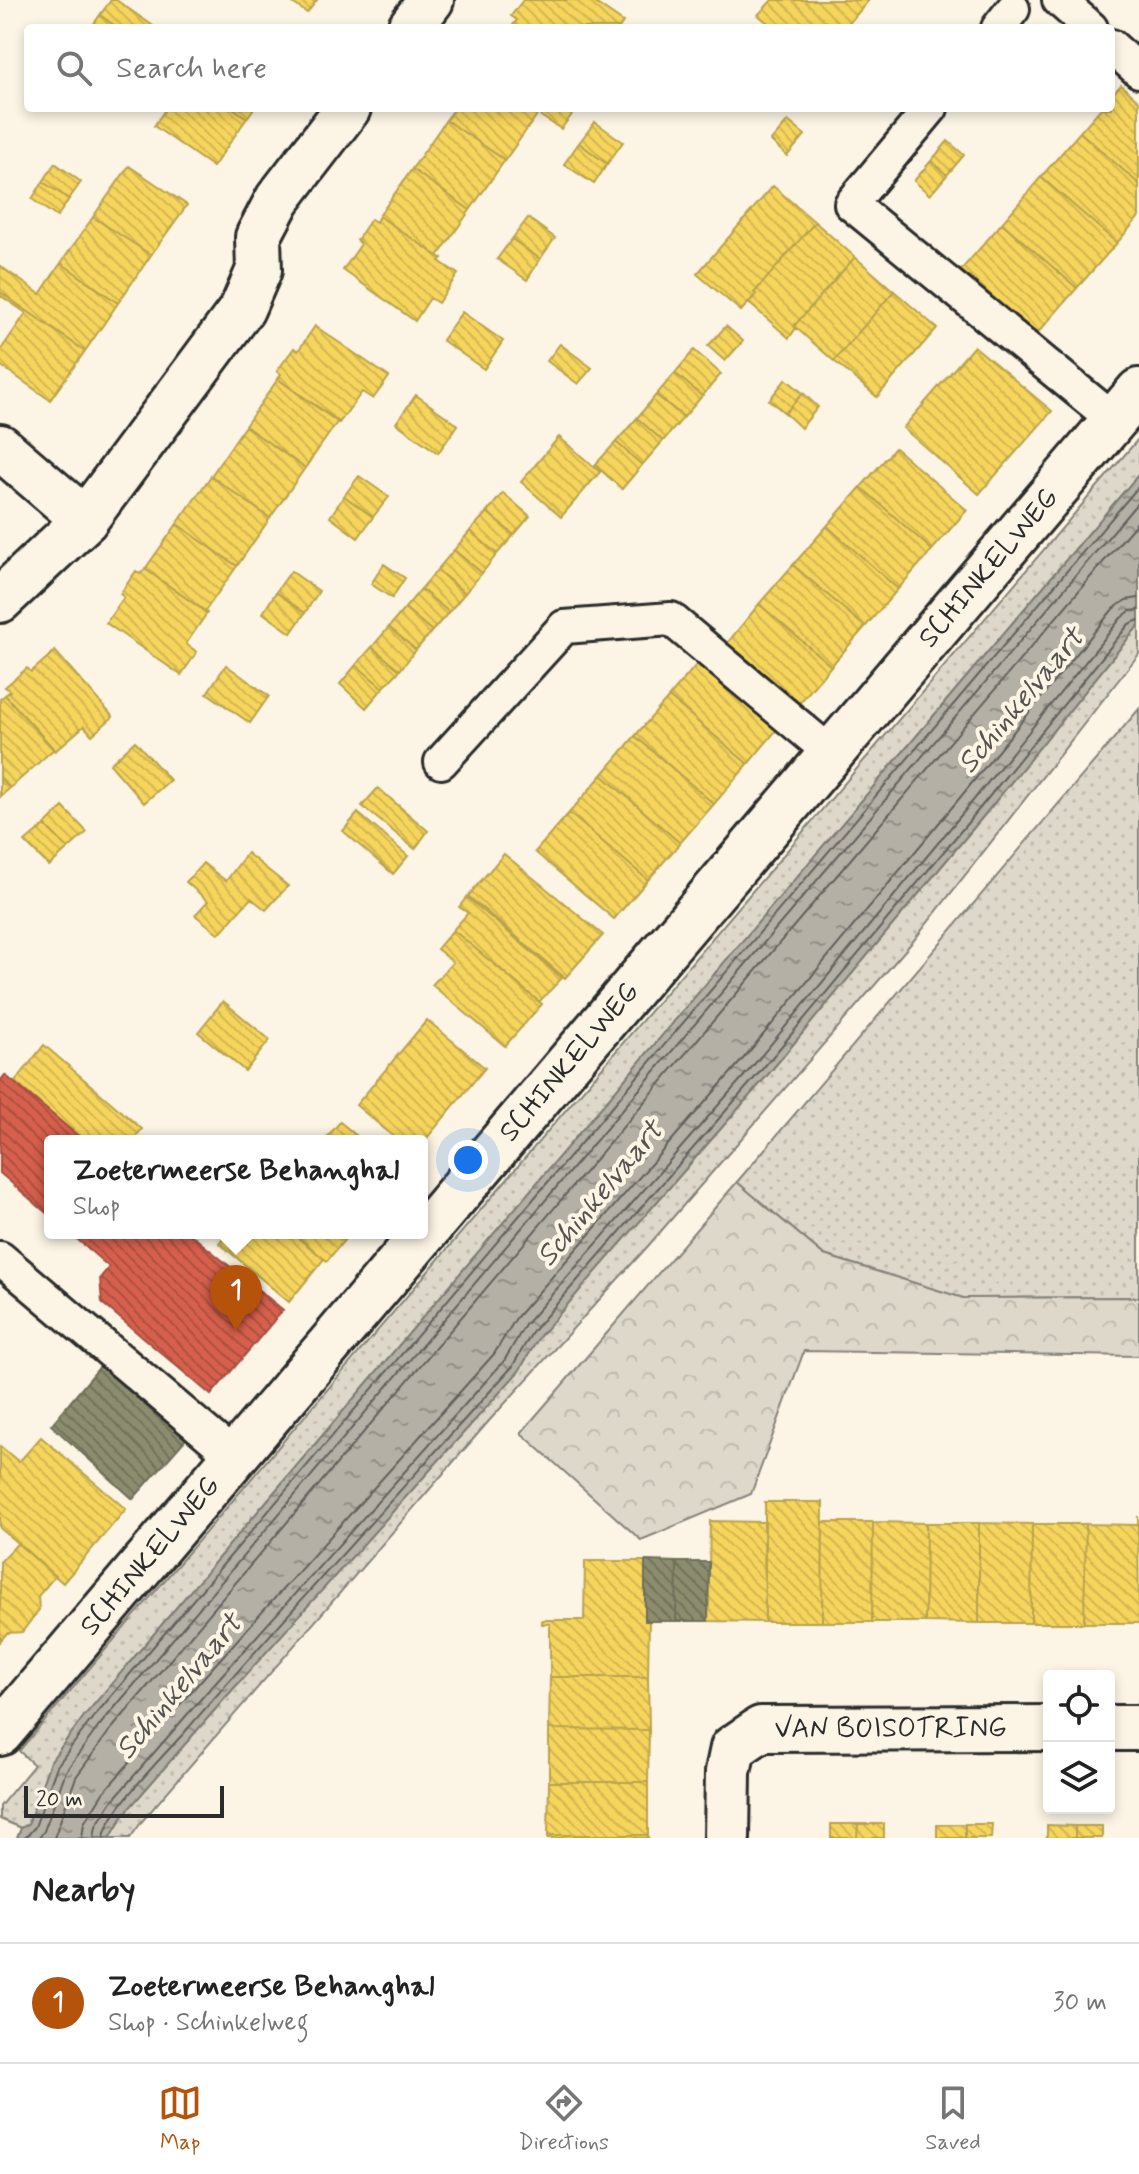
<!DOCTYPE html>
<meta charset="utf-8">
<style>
body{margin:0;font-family:Mynerve,sans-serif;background:#f2f2f2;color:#222}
.controls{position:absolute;right:24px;bottom:24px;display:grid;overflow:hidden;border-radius:8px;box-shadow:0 4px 12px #0003}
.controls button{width:72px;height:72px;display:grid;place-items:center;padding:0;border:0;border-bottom:2px solid #e0e0e0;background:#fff;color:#222;font:40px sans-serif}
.scale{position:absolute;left:24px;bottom:20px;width:200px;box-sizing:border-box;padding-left:8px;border:4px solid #2b2b2b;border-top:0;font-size:22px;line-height:28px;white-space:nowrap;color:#2b2b2b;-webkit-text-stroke:6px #fcf5e5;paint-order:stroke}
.you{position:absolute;left:468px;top:1160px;width:28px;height:28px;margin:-20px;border:6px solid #fff;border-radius:50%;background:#1a73e8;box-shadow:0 0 0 12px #1a73e833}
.badge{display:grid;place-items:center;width:52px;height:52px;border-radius:50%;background:#b45309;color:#fff;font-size:26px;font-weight:700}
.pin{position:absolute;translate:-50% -66px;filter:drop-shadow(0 2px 4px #0008)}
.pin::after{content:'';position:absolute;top:42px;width:28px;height:24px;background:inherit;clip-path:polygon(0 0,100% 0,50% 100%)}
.popup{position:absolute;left:44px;top:1135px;width:384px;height:104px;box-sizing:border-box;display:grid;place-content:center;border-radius:8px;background:#fff;filter:drop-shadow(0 2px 6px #0005);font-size:26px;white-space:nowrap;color:#767676}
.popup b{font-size:30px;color:#222}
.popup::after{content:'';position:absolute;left:50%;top:100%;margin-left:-16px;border:16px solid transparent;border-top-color:#fff}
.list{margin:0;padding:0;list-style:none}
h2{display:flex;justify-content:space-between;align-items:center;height:104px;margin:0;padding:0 32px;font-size:34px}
h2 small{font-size:26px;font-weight:400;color:#767676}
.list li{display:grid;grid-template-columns:52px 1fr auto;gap:24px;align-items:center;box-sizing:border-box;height:120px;padding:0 32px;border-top:2px solid #e0e0e0}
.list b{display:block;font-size:30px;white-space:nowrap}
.list p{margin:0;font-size:26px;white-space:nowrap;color:#767676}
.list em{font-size:26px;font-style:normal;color:#767676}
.icon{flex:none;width:44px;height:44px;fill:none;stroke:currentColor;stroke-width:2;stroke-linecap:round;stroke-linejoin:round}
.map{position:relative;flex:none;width:1139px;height:1838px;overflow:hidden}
.search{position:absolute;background:#fff;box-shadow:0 4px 12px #0003;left:24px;right:24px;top:24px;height:88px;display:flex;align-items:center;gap:20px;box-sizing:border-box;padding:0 28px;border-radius:8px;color:#767676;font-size:30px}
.sheet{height:224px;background:#fff}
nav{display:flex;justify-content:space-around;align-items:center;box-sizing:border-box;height:112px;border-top:2px solid #e0e0e0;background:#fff;font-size:22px;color:#767676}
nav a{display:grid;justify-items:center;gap:4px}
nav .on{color:#b45309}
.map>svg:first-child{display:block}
.grass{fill:url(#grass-dots);stroke:#84827a;stroke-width:2}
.forest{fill:url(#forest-crowns);stroke:#84827a;stroke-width:2}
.water{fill:url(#water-ripples);stroke:#7d7b74;stroke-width:2}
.homes{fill:url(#homes-back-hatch);stroke:#b9a24d;stroke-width:2}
.shops{fill:url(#shops-back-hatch);stroke:#a35043;stroke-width:2}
.industry{fill:url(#industry-back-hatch);stroke:#6f6f5a;stroke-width:2}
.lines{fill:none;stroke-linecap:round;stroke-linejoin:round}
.shore{stroke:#62605c;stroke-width:2}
.service-casing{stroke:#2b2b2b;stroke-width:38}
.minor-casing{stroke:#2b2b2b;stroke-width:50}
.service{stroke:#fcf5e5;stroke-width:32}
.minor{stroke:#fcf5e5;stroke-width:44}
.labels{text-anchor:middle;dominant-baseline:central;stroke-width:8;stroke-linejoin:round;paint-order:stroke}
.street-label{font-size:28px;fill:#2b2b2b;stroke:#fcf5e5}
.water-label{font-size:30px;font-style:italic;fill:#545350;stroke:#fcf5e5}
</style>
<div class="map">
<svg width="1139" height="1838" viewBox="0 0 1139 1838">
<defs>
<pattern id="grass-dots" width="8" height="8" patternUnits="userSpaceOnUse" patternTransform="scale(2)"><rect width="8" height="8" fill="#ded8ca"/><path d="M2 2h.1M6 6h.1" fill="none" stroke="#bfbaae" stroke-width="1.8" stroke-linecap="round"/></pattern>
<pattern id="forest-crowns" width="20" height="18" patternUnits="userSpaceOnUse" patternTransform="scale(2)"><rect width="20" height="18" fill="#ded8ca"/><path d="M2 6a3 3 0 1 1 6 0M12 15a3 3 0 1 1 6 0" fill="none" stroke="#bfbaae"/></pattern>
<pattern id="water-ripples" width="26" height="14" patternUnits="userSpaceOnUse" patternTransform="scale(2)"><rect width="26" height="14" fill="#b4b0a5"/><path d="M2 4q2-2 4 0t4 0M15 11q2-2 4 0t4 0" fill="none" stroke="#938f87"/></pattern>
<pattern id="homes-back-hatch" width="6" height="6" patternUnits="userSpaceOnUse" patternTransform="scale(2)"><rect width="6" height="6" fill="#f6d55c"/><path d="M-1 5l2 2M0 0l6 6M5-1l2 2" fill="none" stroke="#d3b750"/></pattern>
<pattern id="shops-back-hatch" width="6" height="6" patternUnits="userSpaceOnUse" patternTransform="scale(2)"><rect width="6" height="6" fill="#d6604d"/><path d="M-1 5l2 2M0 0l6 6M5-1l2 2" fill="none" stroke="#ae4f40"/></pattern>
<pattern id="industry-back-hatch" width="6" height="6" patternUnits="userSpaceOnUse" patternTransform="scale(2)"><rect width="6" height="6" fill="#8c8c6e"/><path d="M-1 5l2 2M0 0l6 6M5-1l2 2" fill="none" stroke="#73735b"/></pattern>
</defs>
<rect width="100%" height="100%" fill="#fcf5e5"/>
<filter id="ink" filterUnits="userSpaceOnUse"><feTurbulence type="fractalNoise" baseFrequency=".0125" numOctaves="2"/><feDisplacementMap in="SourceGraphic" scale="16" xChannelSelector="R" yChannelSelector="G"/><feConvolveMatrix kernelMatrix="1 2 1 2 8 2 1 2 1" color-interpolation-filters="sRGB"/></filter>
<g filter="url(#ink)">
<path class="grass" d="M1139,438V474L85,1715L50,1762L28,1825L21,1828L0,1819V1806L34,1765L19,1751Z
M1139,625V654L914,940L648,1246L488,1422L143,1820L130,1838H110L125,1813L226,1697L519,1371L539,1337L765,1078L986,813Z
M1139,709V1297L963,1298L824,1255L737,1182Z"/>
<path class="forest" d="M737,1182L824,1255L963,1298L1139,1297V1356L804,1351L751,1494L641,1540L521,1433Z"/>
<path class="water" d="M1139,474V625L986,813L765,1078L539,1337L519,1371L226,1697L125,1813L110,1838H17L21,1828L28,1824L50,1762L85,1715Z"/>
<path class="homes" d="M111,0H116L156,28H118L100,15Z
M288,0H317L307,13Z
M523,0H591L623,22L619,28H517L513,25L517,20L511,16Z
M772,0H869L845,28H774L758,15Z
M100,15L118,28H91Z
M1121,85L1139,101V184L1080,132L1101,108H1111V96Z
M166,108H233L247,118L213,167L154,126Z
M233,108H254L247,118Z
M455,108H528L537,115L505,160L446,120Z
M528,108H577L561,129Z
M446,120L505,160L470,210L412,169Z
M788,121L805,135L787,156L771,141Z
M595,122L623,142L607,164L579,143Z
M1080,132L1139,184V217L1117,243L1041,177Z
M948,141L964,155L947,175L931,161Z
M579,143L607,164L594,184L564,164Z
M931,161L947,175L930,195L914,181Z
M55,163L81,182L69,199L43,182Z
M129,166L187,205L151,255L93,217Z
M412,169L470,210L438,256L379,216Z
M1041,177L1117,243L1077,288L1002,223Z
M43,182L69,199L57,217L32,199Z
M773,186L815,222L754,293L756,294L741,311L697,274Z
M379,216L438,256L442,258L439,261L458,274L438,303L430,298L415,321L343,270L361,244L357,240L371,219L376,222Z
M93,217L151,255L118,303L61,263Z
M528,218L555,238L540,259L512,239Z
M815,222L855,257L794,326L796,328L789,338L749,303L756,294L754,293Z
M1002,223L1077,288L1036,335L961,270Z
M512,239L540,259L527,280L497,259Z
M855,257L894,291L834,361L794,326Z
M61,263L118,303L85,351L0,292V266L40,294Z
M894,291L937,328L877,397L834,361Z
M0,292L85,351L50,400L0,365V351L26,313L1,296L0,297Z
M462,312L503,341L484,369L442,340Z
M315,326L389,377L373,399L362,392L339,423L278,379L281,374L277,371L294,348L298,351Z
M726,326L743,341L725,361L708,346Z
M560,344L592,368L578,384L547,361Z
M974,346L1052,411L979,494L903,428Z
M694,350L721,374L702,396L675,373Z
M675,373L702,396L684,417L656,395Z
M278,379L338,421L305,468L245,426Z
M786,379L803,393L785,413L769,400Z
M803,393L818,407L801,428L785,413Z
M416,395L458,425L438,453L396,423Z
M656,395L684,417L663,441L637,418Z
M637,418L663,441L642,465L616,442Z
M245,426L305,468L270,518L211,476Z
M559,437L600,472L561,517L521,482Z
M616,442L642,465L622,489L595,465Z
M895,448L967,510L932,550L861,487Z
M211,476L270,518L237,566L177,524Z
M359,476L389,497L373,517L344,496Z
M861,487L932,550L898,589L827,526Z
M503,493L530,516L514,535L487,512Z
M344,496L373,517L358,538L330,517Z
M487,512L514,535L497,554L470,531Z
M177,524L237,566L205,611L145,569Z
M827,526L898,589L865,627L793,565Z
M470,531L497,554L482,573L454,550Z
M454,550L482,573L465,593L437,570Z
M384,564L405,578L392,598L371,584Z
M793,565L865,627L831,666L759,604Z
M145,569L207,613L186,644L197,652L181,675L106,623L124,597L120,594L136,571L140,574Z
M437,570L465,593L449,612L421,589Z
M291,571L319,591L305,613L276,592Z
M421,589L449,612L432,631L405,608Z
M276,592L305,613L291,633L263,613Z
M759,604L831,666L796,707L724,647Z
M405,608L432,631L416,650L389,627Z
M389,627L416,650L400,670L372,647Z
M372,647L400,670L383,688L356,665Z
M55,651L113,717L92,735L84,726L55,751L5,695L10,691L5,687L27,668L31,672Z
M702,658L780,726L748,764L669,697Z
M226,665L269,696L250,723L207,693Z
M356,665L383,688L366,708L340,684Z
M5,695L54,749L10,788L0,777V699Z
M669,697L748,764L714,804L635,736Z
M635,736L714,804L680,843L602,775Z
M135,741L170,780L144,803L110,764Z
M602,775L680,843L648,880L569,813Z
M0,777L10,788L0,797Z
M378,788L428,831L415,849L362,806Z
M63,807L87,832L68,849L45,825Z
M358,813L408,856L393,874L343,831Z
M569,813L648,880L614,919L535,852Z
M45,825L68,849L49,866L25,842Z
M247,853L288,886L266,910L251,898L219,934L195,915L208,901L186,882L203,863L226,881Z
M504,854L603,935L565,978L468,896Z
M467,897L562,978L539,1002L453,930L468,913L459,907Z
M453,930L542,1004L505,1046L432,985L453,962L437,949Z
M223,1001L270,1040L245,1071L198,1032Z
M427,1020L485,1068L422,1144V1141H399L356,1105Z
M44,1045L142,1129L132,1141H84L15,1082Z
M340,1122L363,1141H324Z
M228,1233H292L324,1259L289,1302L219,1243Z
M292,1233H350L327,1261Z
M41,1437L126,1509L63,1583L0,1528V1446L19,1462Z
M765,1502H823L822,1622H765Z
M1138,1516L1139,1623H1084L1086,1524L1138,1525Z
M710,1521L764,1522L765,1622L708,1621Z
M823,1522H873L872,1622H822Z
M873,1522L926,1523L925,1622H872Z
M926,1523H979V1623L925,1622Z
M979,1523L1032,1524L1031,1623H979Z
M1032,1524H1086L1084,1623H1031Z
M18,1543L55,1576L38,1596L39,1610L22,1632L7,1633L0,1641V1562Z
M585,1561H645V1621H649L648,1677H550V1624H542V1620H584Z
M550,1677H648L649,1730L549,1729Z
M549,1729L649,1730L648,1782H549Z
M549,1782H648V1835H548Z
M831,1824H858L857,1838H831Z
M858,1824H884V1838H857Z
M965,1824H992L991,1838H965Z
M965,1824V1838H937V1825Z
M1047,1825L1075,1826V1838H1047Z
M1075,1826H1102V1838H1075Z
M548,1835H648V1838H548Z"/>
<path class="shops" d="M5,1075L84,1141H50V1216L0,1173V1081Z
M70,1233H189L283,1310L211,1395L102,1303L100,1278L109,1267Z"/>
<path class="industry" d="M108,1357L192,1432L133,1499L51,1425Z
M645,1561L677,1562L676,1621H645Z
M677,1562H709L708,1621H676Z"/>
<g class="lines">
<path class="shore" d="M25,1838L35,1827L57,1766L91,1720L1139,486
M39,1838L44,1831L66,1771L99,1726L1139,501
M54,1838L76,1777L108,1733L1139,520
M82,1838L84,1823L103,1793L204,1677L494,1354L516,1318L743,1059L963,794L1113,609L1126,600L1139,598
M94,1838L96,1826L112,1801L213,1685L504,1361L525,1325L752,1067L972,802L1121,618L1130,611L1139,610
M104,1838C106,1813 165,1754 184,1733C291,1609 402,1489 512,1367L533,1331L759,1073L980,808L1129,624L1139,620"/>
<g class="service-casing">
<path id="service" d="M1059,0L1091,28
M998,28L1013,9
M1111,46L1139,71
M931,108L851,204L1114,420
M441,762L564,627L671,619L832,754
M0,1258L235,1457"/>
</g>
<g class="minor-casing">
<g id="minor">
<path d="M410,28L431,0"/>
<path d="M0,447L85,520"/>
<path d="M0,600L85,520L242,309L259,270L258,237L278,199L348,108"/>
<path d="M1109,1728H1139"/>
<path id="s1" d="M0,1733L1139,391"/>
<path id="s2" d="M727,1838L728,1772L733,1748L761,1729L1049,1728"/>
</g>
</g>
<use href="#service" class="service"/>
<use href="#minor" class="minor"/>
</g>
</g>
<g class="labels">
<g class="street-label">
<text stroke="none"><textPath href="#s1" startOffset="1528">SCHINKELWEG</textPath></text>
<text stroke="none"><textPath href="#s1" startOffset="880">SCHINKELWEG</textPath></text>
<text stroke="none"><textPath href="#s1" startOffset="232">SCHINKELWEG</textPath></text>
<text stroke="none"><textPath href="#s2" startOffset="254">VAN BOISOTRING</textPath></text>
</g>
<g class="water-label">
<text transform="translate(1021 701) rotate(-50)">Schinkelvaart</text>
<text transform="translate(600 1194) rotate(-50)">Schinkelvaart</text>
<text transform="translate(179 1687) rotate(-50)">Schinkelvaart</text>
</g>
</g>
</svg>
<div class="controls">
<button><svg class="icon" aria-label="locate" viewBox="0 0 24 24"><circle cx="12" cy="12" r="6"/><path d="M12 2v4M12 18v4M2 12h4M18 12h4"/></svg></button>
<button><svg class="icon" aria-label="layers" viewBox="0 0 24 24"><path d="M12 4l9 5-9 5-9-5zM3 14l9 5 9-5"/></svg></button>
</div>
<div class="scale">20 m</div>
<div class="you"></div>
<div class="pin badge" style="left:236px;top:1331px">1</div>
<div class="popup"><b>Zoetermeerse Behanghal</b>Shop</div>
<div class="search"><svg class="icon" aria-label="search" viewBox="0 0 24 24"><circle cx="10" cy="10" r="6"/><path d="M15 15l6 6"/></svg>Search here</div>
</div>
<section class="sheet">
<h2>Nearby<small></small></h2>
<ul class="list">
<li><span class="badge">1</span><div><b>Zoetermeerse Behanghal</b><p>Shop · Schinkelweg</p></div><em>30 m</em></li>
</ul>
</section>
<nav>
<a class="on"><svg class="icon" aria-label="map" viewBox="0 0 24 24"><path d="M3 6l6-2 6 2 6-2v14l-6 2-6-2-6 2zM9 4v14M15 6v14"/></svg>Map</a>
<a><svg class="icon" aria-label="directions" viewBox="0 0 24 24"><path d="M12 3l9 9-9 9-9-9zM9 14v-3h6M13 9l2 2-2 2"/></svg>Directions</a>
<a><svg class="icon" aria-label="saved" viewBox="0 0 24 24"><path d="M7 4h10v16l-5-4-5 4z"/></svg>Saved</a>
</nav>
